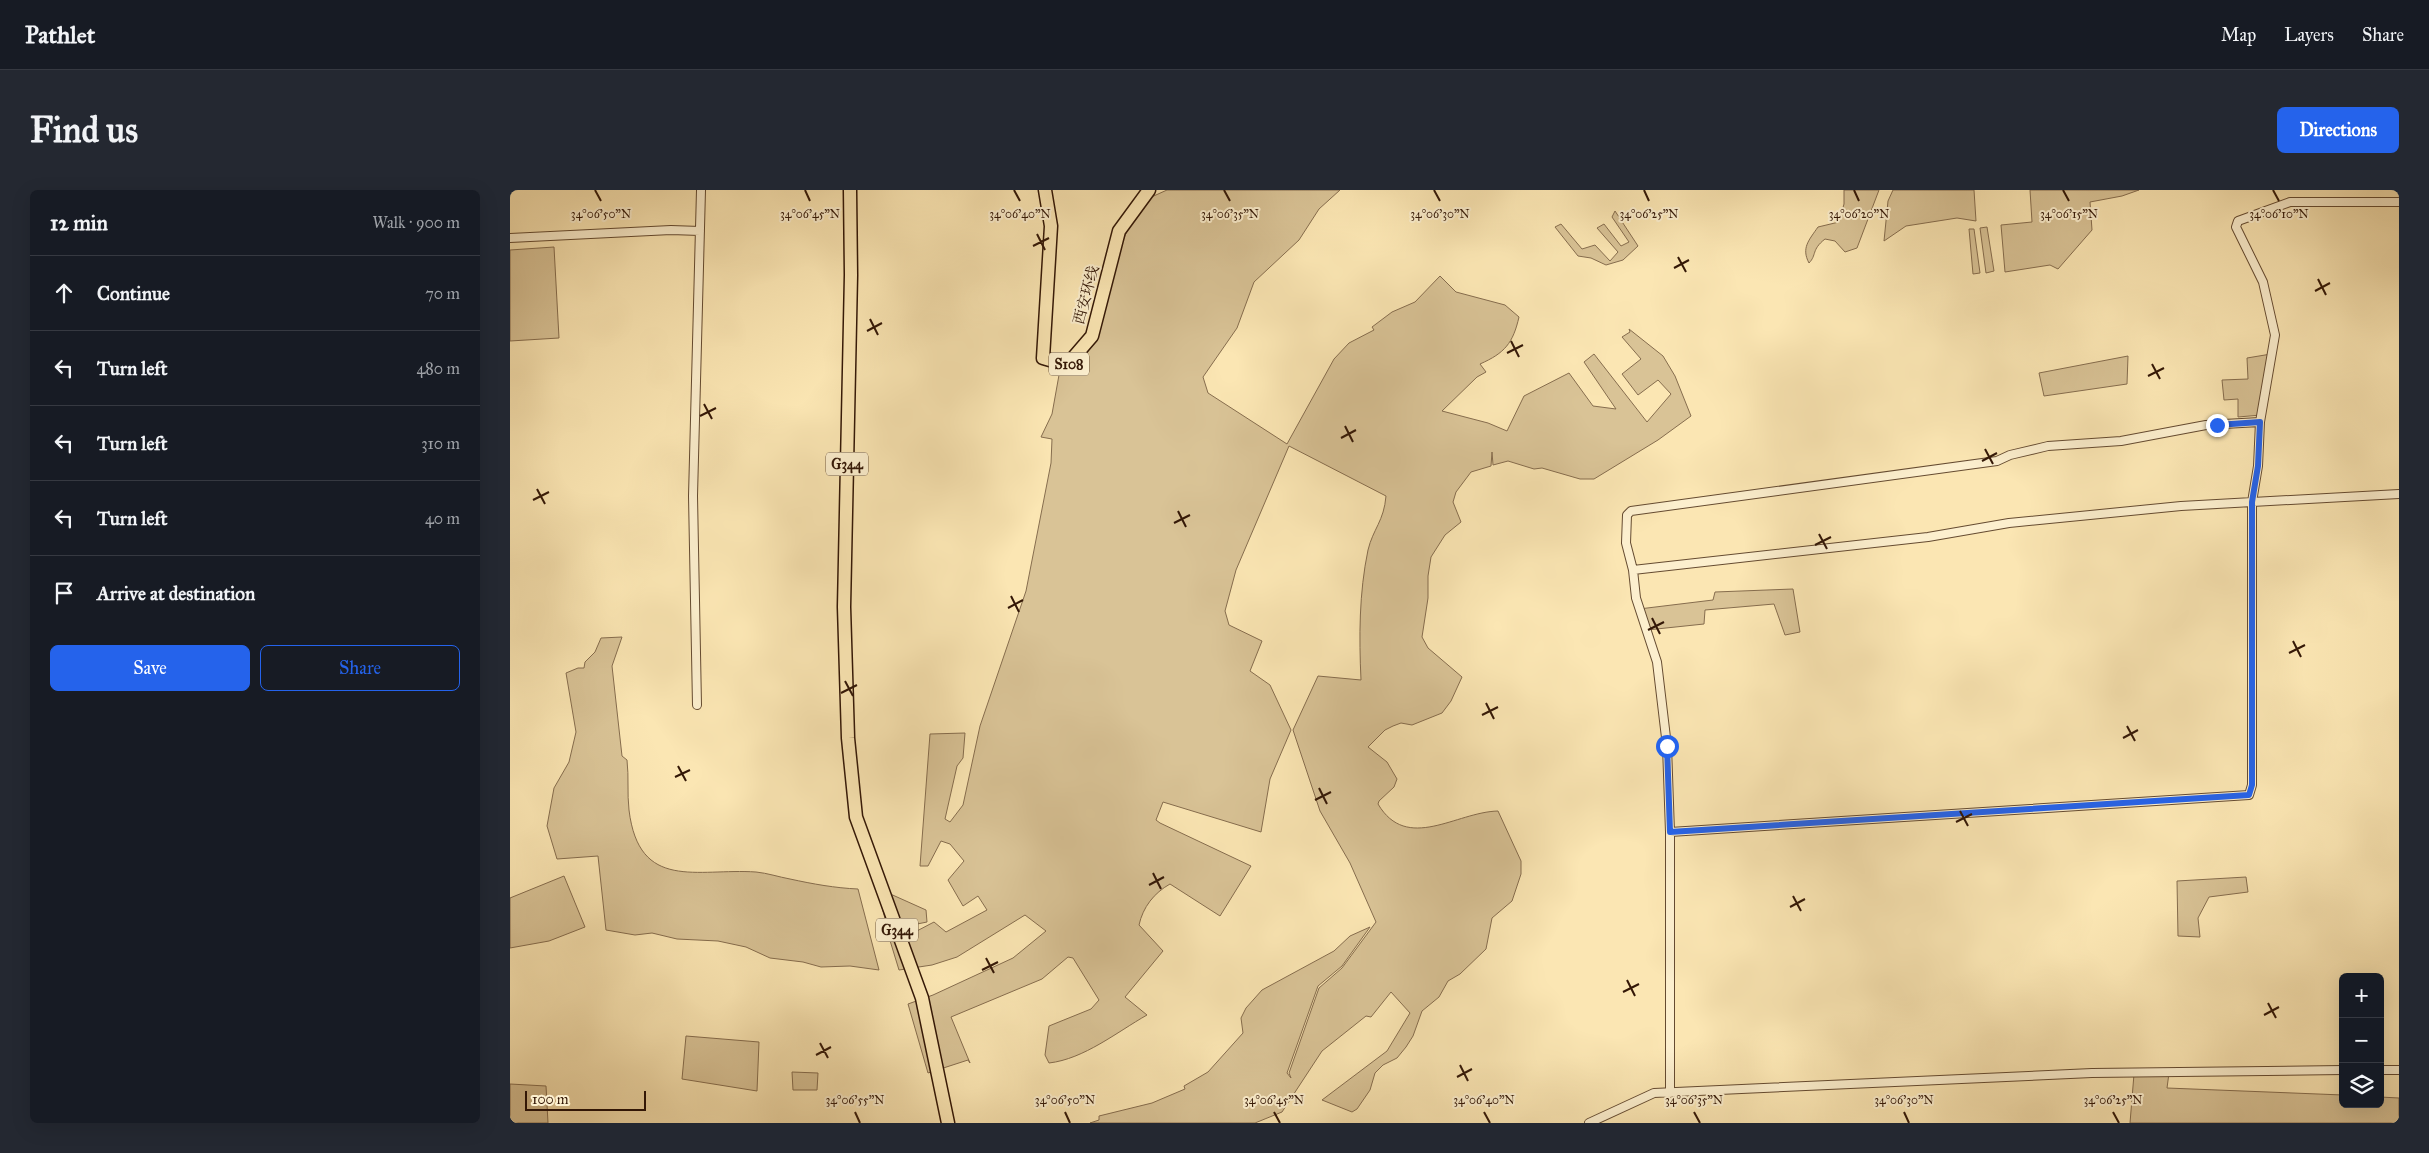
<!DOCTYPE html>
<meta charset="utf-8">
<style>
body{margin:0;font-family:"IM FELL Great Primer","Noto Serif SC",serif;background:#242831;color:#f1f3f6}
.controls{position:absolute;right:15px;bottom:15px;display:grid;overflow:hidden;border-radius:8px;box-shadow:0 5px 20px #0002}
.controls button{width:45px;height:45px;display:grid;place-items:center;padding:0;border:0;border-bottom:1px solid #363941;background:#171b24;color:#f1f3f6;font:25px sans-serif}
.scale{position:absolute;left:15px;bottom:12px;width:121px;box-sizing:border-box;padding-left:5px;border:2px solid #331706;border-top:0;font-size:14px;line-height:18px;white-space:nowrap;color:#331706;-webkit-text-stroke:4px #fcefce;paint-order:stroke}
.stop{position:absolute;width:15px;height:15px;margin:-11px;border:4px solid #2563eb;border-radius:50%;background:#fff}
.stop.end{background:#2563eb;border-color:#fff;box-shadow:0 1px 5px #0008}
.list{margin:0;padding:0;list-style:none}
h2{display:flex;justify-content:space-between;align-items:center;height:65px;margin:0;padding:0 20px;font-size:21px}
h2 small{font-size:16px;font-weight:400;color:#9ea1a6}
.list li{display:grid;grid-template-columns:32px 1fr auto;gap:15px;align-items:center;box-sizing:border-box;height:75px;padding:0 20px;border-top:1px solid #363941}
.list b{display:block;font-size:19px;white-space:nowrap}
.list em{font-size:16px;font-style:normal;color:#9ea1a6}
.actions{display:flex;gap:10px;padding:15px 20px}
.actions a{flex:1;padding:11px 0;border:1px solid #2563eb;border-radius:8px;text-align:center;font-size:18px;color:#2563eb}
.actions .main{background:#2563eb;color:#fff}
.icon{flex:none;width:28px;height:28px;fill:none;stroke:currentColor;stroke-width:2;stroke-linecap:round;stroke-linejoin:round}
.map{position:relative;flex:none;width:1889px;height:933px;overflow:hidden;border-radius:8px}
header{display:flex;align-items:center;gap:30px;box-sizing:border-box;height:70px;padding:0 25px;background:#171b24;border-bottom:1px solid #363941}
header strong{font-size:24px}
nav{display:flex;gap:28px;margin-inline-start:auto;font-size:18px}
.intro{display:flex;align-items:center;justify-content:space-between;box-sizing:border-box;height:120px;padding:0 30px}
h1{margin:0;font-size:35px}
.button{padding:12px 22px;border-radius:8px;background:#2563eb;color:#fff;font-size:18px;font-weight:700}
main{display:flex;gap:30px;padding:0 30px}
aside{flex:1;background:#171b24;border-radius:8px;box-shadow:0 5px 20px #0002}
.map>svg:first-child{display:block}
.green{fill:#d9c396;stroke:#866d4e}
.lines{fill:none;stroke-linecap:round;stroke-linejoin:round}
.minor-casing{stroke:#654b31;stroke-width:10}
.primary-casing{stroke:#331706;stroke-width:15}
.minor{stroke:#fcefce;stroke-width:8}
.primary{stroke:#fbe6b3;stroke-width:12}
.route{stroke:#2563eb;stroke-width:6}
.ticks{fill:none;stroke:#331706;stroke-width:2}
.labels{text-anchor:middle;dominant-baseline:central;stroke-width:4;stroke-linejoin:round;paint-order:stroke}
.shield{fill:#fcefce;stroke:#6f5842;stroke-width:1}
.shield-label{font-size:14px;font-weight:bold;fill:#331706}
.street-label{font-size:15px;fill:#331706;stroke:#fcefce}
.ticks-label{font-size:12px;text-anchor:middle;fill:#331706;stroke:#fcefce;stroke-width:4;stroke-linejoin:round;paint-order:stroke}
</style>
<header>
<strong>Pathlet</strong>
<nav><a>Map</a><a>Layers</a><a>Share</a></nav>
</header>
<div class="intro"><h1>Find us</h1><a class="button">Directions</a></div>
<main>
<aside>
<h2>12 min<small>Walk · 900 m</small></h2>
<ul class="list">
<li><svg class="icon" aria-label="ahead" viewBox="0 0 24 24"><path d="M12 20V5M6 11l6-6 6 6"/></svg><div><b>Continue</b></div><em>70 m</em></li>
<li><svg class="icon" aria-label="left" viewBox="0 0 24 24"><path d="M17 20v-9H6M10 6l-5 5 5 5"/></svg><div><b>Turn left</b></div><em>480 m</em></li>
<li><svg class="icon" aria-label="left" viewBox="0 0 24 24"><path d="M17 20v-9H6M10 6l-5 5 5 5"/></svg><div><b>Turn left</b></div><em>310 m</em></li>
<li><svg class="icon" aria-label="left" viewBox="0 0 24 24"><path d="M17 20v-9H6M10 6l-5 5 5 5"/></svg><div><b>Turn left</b></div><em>40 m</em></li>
<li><svg class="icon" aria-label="arrive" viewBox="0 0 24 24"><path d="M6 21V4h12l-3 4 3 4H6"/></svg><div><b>Arrive at destination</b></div></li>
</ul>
<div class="actions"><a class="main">Save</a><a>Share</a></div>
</aside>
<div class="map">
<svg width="1889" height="933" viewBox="0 0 1889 933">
<rect width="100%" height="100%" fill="#fbe6b3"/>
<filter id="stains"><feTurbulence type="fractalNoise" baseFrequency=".004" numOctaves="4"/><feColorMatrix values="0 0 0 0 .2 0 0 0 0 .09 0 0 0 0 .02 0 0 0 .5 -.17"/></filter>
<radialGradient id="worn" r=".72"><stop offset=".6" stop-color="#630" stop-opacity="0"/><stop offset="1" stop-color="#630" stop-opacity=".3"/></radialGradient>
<path class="green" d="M657,0H830L809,19L789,50L744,92L727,138L693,187L698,203L777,254L824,169L839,153L864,140L862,137L882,122L905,112L930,86L946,102L995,115L1009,127C1003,153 995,163 970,174L976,182L967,187L932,221L978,233L997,241L1014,206L1059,183L1083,216L1106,219L1074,172L1084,164L1137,232L1161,204L1148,190L1128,205L1112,184L1131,169L1112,147L1120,142L1119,139L1153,166L1165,186L1181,226L1148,250L1084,289H1070L1032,278L1024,279L998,271L983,275L982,262L981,276L961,282L946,302L943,312L951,332L935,345L921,367L918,386V408L912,447L918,458L952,487L941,511L932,523L902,535L891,533L883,536L875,540L858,557L877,572L887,589L884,597L869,611L868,614C897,663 946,622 988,621L1011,671V684L1002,711L982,728L976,759L950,784L938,791L929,807L912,821L903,846L896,857L887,868L873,875L865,883L860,900L847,919L842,922L812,910L877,861L900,823L881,802L861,827L856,826L812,861L772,922L745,933H580L589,930V926L642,913L675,899L674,896L698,882L733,843L731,828L736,818L752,800L824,761L840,746L860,737L832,776L808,796L777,883L781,888L779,883L809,798L832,778L866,732L840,673L810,621L783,540L808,486L851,490C849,447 849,403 858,360C863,339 874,331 876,306L779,256L726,380L715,421L719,435L752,451L740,481L760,495L781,540L760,589L751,642L653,612L646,630L650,633L741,676L710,726L660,694C644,703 633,717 629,735L653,761L615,807L637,825C607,842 574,869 539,873L535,865L539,836L581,819L589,810L563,768L558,767L532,789L441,827L460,873L458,870L418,883L398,814L423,805L503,768L536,741L515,725L447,767L422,775L389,780L378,744L403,743L424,732L436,742L477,720L468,706L453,716L438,690L454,671L440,654L431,651L418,676H410L420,544L455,543L453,568L447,576L435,629L440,632L453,615L470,536L516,401L541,273L542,249L531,247L542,224L549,185L563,182L576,168L599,86L624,23L637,9Z
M1334,0H1369L1347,58L1335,62L1325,51L1315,49C1301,60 1307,65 1299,73C1291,58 1299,50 1308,37L1329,32L1334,14Z
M1383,0H1464L1466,31L1447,28L1396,36L1374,51L1378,11Z
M1520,0H1629L1612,6L1580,12L1582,40L1548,79L1540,75L1495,82L1491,35L1522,32Z
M1105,21L1128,56L1113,70L1096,75L1081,68L1068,66L1045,37L1051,34L1072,59L1085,55L1100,71L1108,62L1087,38L1094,34L1111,56L1119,52L1102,27Z
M1477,37L1484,81L1476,83L1470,38Z
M1459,39H1464L1470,83L1463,84Z
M44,57L49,148L0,151V60Z
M1761,164L1751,225L1728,227V209L1714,210L1712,190L1738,189L1737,168Z
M1618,166L1617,194L1534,206L1529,183Z
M1283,399L1290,442L1275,445L1264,414L1195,420L1194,434L1137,440L1129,419L1203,410L1205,402Z
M112,447L102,476L112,566L117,570C119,587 117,603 119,620C129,702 187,678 246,682C257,683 269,687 280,689C303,694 325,698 348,699L369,780L340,776L311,777L293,772L260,768L236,757L208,751L167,749L142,743L125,745L96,740L88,666L47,669L37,636L44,598L59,572L66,542L56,483L68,478H74L75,472L85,462L91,448Z
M54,686L75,737L39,751L0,758V708Z
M1736,687L1738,702L1699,707L1688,728L1690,747L1668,746L1667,691Z
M367,698L416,720L417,732L378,740Z
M176,846L249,852L247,901L172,889Z
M282,882L308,883L307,900H283Z
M1659,883L1657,898L1833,905V914H1870V907L1889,908V933H1620L1624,884Z
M0,894L36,896L38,933H0Z"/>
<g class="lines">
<g class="minor-casing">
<path id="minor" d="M0,48L161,40L190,41
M1123,380L1418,347L1499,333L1671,316L1889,304
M187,515L183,306L191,0
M1160,642L1739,605L1742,595V312L1748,276L1750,232L1765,145L1753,92L1726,37L1728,31L1780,12H1889
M1870,880H1889
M1160,903V642L1157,556L1147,472L1126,408L1123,380L1116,353L1117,325L1121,321L1487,271L1500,265L1538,256L1611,251L1696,235L1750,232
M1079,933L1144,903L1582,883L1833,880"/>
</g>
<g class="primary-casing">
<path id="primary" d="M340,0L341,85L334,417L338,548L346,627L412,808L438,933
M535,0L541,36L533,168L557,175L582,146L609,41L639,0"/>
</g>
<use href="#minor" class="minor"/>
<use href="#primary" class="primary"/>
</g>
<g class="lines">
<path class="route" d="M1157,556L1160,642L1739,605L1742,595V312L1748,276L1750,232L1707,235"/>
</g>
<path class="ticks" d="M85,0L91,11M295,0L300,11M504,0L510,11M714,0L720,11M924,0L930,11M1134,0L1139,11M1344,0L1349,11M1553,0L1559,11M1763,0L1769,11M527,44L535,60M523,56L539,48M1168,67L1176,82M1164,78L1179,70M1808,89L1816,105M1805,101L1820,93M360,129L368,145M357,141L372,133M1001,151L1009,167M997,163L1013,155M1642,174L1650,189M1638,186L1654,178M194,214L202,229M190,226L206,218M835,236L843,252M831,248L846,240M1475,259L1483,274M1472,271L1487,263M27,299L35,314M23,310L39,302M668,321L676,337M664,333L680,325M1309,344L1317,359M1305,355L1321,347M501,406L509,422M498,418L513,410M1142,428L1150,444M1138,440L1154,432M1783,451L1791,467M1779,463L1795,455M335,491L343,506M331,503L347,495M976,513L984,529M972,525L988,517M1617,536L1625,551M1613,548L1628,540M168,576L176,591M165,587L180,580M809,598L817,614M805,610L821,602M1450,621L1458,636M1446,632L1462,624M643,683L651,699M639,695L654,687M1283,706L1291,721M1280,717L1295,709M476,768L484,783M472,780L488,772M1117,790L1125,806M1113,802L1129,794M1758,813L1766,828M1754,825L1769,817M310,853L318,868M306,865L321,857M950,875L958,891M947,887L962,879M345,922L350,933M555,922L560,933M764,922L770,933M974,922L980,933M1184,922L1190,933M1394,922L1399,933M1603,922L1609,933"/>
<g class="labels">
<g class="shield">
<rect x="539" y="162.5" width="40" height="23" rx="4"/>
<rect x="316" y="262.5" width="42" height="23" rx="4"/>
<rect x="366" y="728.5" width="42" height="23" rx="4"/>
</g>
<g class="shield-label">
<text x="559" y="174">S108</text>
<text x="337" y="274">G344</text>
<text x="387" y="740">G344</text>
</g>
<g class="street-label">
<text transform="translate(576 105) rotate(-75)">西安环线</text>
</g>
</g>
<g class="ticks-label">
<text x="1769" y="28">34°06'10"N</text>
<text x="91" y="28">34°06'50"N</text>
<text x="300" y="28">34°06'45"N</text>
<text x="510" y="28">34°06'40"N</text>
<text x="720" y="28">34°06'35"N</text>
<text x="930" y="28">34°06'30"N</text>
<text x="1139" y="28">34°06'25"N</text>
<text x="1349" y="28">34°06'20"N</text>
<text x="1559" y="28">34°06'15"N</text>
<text x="345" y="914">34°06'55"N</text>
<text x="555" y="914">34°06'50"N</text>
<text x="764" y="914">34°06'45"N</text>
<text x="974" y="914">34°06'40"N</text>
<text x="1184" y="914">34°06'35"N</text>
<text x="1394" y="914">34°06'30"N</text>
<text x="1603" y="914">34°06'25"N</text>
</g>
<rect width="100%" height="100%" filter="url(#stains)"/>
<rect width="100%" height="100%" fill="url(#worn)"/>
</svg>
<div class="controls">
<button>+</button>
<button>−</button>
<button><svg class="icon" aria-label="layers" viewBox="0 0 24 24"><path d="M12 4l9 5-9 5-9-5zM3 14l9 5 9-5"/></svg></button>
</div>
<div class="scale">100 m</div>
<div class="stop" style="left:1157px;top:556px"></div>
<div class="stop end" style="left:1707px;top:235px"></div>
</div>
</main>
